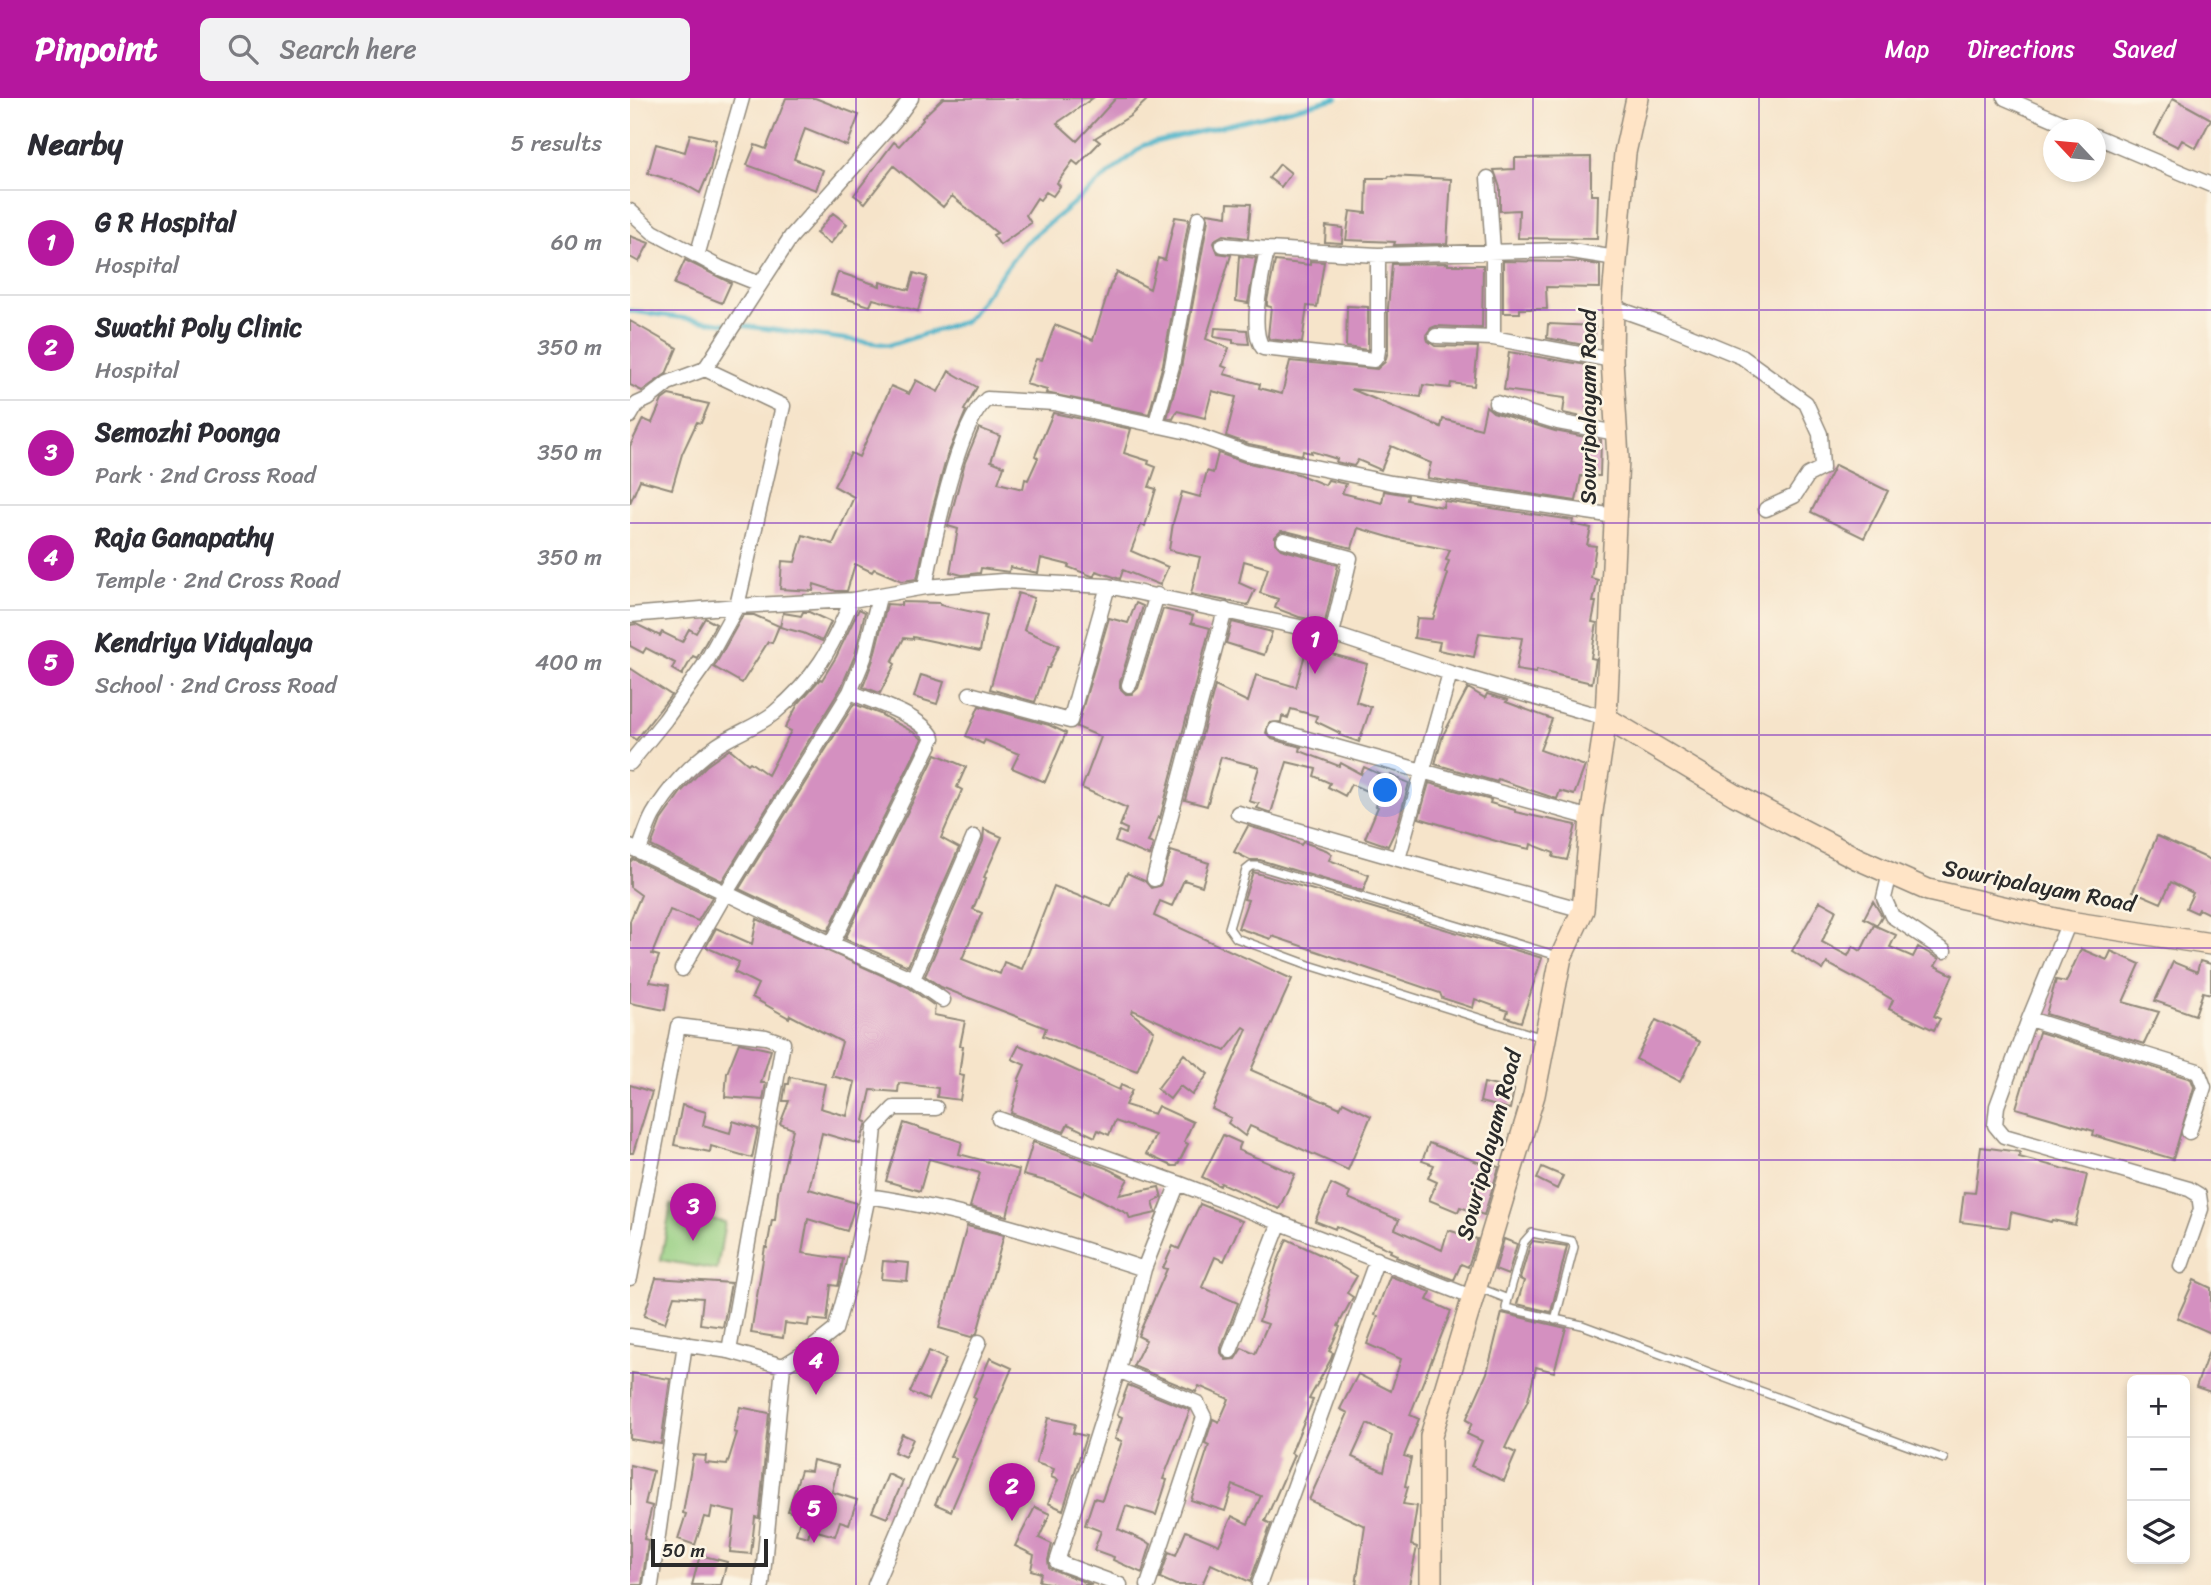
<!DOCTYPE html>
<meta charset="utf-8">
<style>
body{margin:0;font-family:Sriracha,sans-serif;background:#f2f2f3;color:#2b2b33}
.controls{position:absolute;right:21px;bottom:21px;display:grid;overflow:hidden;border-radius:10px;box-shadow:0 4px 10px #0003}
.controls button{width:63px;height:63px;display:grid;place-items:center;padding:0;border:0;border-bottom:2px solid #e1e1e2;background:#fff;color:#2b2b33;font:35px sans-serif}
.compass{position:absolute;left:1413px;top:21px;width:63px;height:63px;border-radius:50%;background:#fff;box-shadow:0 4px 10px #0003;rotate:296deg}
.scale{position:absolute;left:21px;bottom:18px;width:117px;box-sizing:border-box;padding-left:7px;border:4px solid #2b2b2b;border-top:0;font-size:19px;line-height:24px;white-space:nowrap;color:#2b2b2b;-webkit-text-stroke:5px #fcf5e5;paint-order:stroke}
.you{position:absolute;left:756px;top:693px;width:24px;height:24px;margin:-18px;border:5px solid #fff;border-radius:50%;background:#1a73e8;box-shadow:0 0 0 10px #1a73e833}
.badge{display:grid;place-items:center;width:46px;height:46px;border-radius:50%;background:#b5179e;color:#fff;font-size:23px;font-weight:700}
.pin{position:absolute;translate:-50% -58px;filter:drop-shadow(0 2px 4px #0008)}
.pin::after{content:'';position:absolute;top:37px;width:24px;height:21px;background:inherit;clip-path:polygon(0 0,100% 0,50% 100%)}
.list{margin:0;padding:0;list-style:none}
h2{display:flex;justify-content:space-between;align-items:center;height:91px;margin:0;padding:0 28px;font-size:30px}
h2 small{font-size:23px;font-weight:400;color:#7c7c81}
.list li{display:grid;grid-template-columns:46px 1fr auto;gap:21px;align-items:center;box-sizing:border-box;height:105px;padding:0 28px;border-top:2px solid #e1e1e2}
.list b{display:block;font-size:26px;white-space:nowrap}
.list p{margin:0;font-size:23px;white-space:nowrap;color:#7c7c81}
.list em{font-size:23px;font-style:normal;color:#7c7c81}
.icon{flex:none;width:38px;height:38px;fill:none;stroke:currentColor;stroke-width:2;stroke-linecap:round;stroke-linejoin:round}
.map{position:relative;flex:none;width:1581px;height:1487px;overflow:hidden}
header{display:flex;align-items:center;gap:42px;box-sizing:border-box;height:98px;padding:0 35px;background:#b5179e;color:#fff}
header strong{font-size:33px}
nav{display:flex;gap:38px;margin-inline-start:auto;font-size:24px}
.search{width:490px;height:63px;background:#f2f2f3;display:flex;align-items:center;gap:18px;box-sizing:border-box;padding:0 24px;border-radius:10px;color:#7c7c81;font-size:26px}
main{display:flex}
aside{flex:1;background:#fff}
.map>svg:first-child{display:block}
.green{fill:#97cf83;stroke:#617d57;stroke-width:2}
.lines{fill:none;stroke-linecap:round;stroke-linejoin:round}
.stream{stroke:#4ab2c9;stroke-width:4.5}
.building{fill:#d490c0;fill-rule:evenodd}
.lane-casing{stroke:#90887a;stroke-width:10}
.street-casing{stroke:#90887a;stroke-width:17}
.secondary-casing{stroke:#90887a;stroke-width:24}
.lane{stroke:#fff;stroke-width:7}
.street{stroke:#fff;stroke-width:14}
.secondary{stroke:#ffe4c6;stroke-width:21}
.grid{fill:none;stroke:#7b2cbf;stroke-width:2;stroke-opacity:0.55}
.labels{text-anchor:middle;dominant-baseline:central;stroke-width:5;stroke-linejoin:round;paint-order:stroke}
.street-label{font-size:23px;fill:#2b2b2b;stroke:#fcf5e5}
</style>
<header>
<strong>Pinpoint</strong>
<div class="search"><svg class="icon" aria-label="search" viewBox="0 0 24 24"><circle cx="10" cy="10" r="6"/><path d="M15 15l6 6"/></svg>Search here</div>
<nav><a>Map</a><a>Directions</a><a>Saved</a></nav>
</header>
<main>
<aside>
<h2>Nearby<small>5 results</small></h2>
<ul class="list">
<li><span class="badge">1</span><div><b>G R Hospital</b><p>Hospital</p></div><em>60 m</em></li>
<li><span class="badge">2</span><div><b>Swathi Poly Clinic</b><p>Hospital</p></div><em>350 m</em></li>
<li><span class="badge">3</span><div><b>Semozhi Poonga</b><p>Park · 2nd Cross Road</p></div><em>350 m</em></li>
<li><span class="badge">4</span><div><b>Raja Ganapathy</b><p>Temple · 2nd Cross Road</p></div><em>350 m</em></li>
<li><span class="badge">5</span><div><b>Kendriya Vidyalaya</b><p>School · 2nd Cross Road</p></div><em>400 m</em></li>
</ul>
</aside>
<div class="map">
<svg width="1581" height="1487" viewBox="0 0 1581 1487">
<rect width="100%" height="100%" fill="#fcf5e5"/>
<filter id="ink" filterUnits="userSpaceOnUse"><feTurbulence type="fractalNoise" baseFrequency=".0143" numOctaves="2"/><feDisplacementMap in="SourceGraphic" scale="14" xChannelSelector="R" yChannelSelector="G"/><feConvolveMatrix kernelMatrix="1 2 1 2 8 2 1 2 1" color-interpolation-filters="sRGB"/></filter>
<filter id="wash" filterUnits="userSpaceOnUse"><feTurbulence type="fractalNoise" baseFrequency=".00686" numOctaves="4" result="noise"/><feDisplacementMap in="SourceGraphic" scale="28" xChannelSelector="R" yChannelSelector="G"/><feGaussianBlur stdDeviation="1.57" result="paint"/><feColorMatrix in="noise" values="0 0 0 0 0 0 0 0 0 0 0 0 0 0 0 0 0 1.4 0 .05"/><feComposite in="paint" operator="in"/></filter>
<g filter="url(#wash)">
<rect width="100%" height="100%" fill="#f6e4ca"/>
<path class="green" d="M41,1107L72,1113V1120L95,1124L87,1172L31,1162Z"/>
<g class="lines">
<path class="stream" d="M0,213L260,247L336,223L395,145L514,47L707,0"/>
</g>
<g id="blocks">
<path class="building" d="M156,0H185L229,17L217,48L175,31L164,61L193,72L186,92L117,67L125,47L136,51Z
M313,0H463L427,25L447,43L486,0H519L500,18L465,40L470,44L448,67L443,63L427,85L430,88L423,98L416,94L410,102L407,100L396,117L401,125L370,147L363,137L367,135L322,98L313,109L264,68L235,105L224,97L264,44L269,48L293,22L292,20Z
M1543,0L1581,21L1566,50L1552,42L1548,49L1524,37Z
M60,36L86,42L80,72L70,95L54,86L18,75L26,46L55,54Z
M961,59V97H968L967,141L888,140L889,112L870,113V90L864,72L885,71V60Z
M650,66L661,75L651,89L639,80Z
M759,78L821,81L817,146L764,147L765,144L716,142L720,113L736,115L737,80H758Z
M598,105L621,106L618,140L593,137L586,141L584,145L588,155L601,157L576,241L599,250L592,268L597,270L594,276L630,286L629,290L652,296L660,263L747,271L755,264L758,253V210L762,166L818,165V167H853L852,230L806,228L801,230L796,237L798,243L805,248L848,249L844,288L821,285L820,290L793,287L791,299L721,291L811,329L813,321L851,331L856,308L863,314L925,333L971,342L970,378H951L946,403L797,380L801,365L761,348L751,372L728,362L724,368L706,364L707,361L681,353V355L673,353L672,357L619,346L596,338L606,299L582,293L575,320L547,313L543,321L537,320L551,270L578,122L577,115L597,118Z
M203,115L217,126L200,146L186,135Z
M545,119L559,121L533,266L519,316L416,295L417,292L396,286L406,261L412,262L425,227L463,242L480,188L487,174L520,191L528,160L535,162Z
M696,128L713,130L712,145L695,144Z
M0,138L19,145L9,164L0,159Z
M609,158L626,160L618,205L606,203Z
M55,162L101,185L92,205L44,186Z
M645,163L680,167V163L694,164L687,209L677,208L672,245L639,241L638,238L641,209L637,208V203Z
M873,163L950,164L970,167V190L916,189L917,211H890V215H873Z
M208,174L250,188V184L279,192L284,175L297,179L288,213L243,201L240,208L201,196Z
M717,208L738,209V252L716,249Z
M0,223L47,250L36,276L12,293L0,287Z
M918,226L965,228L964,249L917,240Z
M585,230L617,232L619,246L603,245V242L584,239Z
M879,254L963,268L956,313L958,314L957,320L933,315L935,300L874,292Z
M319,273L347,289L334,312L336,313L317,358L301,416L287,481L272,483L244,471L242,474L225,466L217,493H206L184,486L183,493L150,491L152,463L165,464L173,437L203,446L224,399L204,388L221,355L229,359L261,288L279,296L286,282L308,294Z
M39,297L79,306L71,325L67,324L52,356L42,391L10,382L0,405V348L13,321L22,325L32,302Z
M423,315L501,331L494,355L519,363L518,366L526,369L519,389L526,391L515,428L511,427L501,453L538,469L530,487L493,472L490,481L466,473L464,478H462L438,469L439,467L411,460L408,475L380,469L379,474L351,470L350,475L332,477L320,474L328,431L318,428L335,364L349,330L370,338L361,363L374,368L368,385L393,391L395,381L398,382L408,360L405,358Z
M588,355L614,364L668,376L695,387L698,382L716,386L712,395L752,405L754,393L778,397L777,402L813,409L814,403L943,422L942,426L961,430L957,447L966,448L961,480L968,482L963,504H966L962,524L967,525L961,560L966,561L962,585L906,572V575L886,572L892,540L849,535L844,559L808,552L810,544L784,540L787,520L803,521L818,476L815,474L819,463L816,462L820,452L769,442L728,430L722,450L656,433H651L645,439V445L651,451L708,467L695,524L669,519L645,510L648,501L630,495L638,470L614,463L609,485L625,492L618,507L561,496L570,459L539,452L543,425L552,394L570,399L577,373L583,375Z
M1205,367L1258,393L1234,440L1181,414Z
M388,495L404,500L394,532L429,547L419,570H417L405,604L360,591Z
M271,504L310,505V507L357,517L350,553L283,539V541L274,540L262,564L265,566L250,595L233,589L243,562L257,506L271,507Z
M506,505L513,508L490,584V590L496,596H502L508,590L533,511L563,518L561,525L580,530L530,720L528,719L518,744L523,746L520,758L485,744L489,733L496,736L497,731L490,728L497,710L452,690L471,639L447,629L479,520L498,525Z
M229,511L235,514L225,557L211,590L92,783L21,748L31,722L51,694L76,668L100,651L118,666L120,664L138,677L161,633L155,630L168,606L190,581L192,582L206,559Z
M173,514H179L201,524L192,543L173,535L150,529L153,515L171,518Z
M113,517H124L149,528L142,545L138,544L112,585L84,569Z
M75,520L86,526L67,560L63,558L52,577L42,571L45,565L16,550L13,555L0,548V527L6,526L30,538L32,534L52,544L59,531L66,535Z
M602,524L642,534L634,557L596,545Z
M677,549L737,566L726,604L741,609L729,644L709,637L710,635L685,623L687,618L661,611L658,620L652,618L651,624L639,625L636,635L642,641L671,649L670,653L709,668L711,665L731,676L734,669L758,680L760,677L779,685L767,729L758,748L735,740L748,709L746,708L750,699L721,686L715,698L698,689L700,685L684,678L686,671L657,664L641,715L627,710L629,706L619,703L629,669L591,659L577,708L555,702L585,588L618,604L626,577L666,589Z
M0,570L41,597L6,642L0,638Z
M291,577L314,584L307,606L284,599Z
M838,590L855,600L857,596L878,602L876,604L922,621L910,652L955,668L944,697L930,693L927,701L868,681L867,684L805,666L813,637Z
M224,606L250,616L285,635L292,641L198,833L109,791Z
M349,608L419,627L436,635L415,684L382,670L389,656L355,642L353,646L336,638Z
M306,656L336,669L327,689L332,692L311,740L329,750L278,868L215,841Z
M799,685L861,702L860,705L885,712V714L946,727L937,762L923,759L924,755L901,746L900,751L876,746L789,720Z
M618,728L646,736L671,747L673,744L696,752L702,756L699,762L739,777L733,793L630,762H620L604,754Z
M354,731L372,739L354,779L356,780L343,811L352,815L332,861L370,876L374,864L392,871L424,788L454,800L455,798L481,809L497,775L515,783L521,790L530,788L541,753L579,765L572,788L554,782L542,808L530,803L524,818L662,881L621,972L695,1004V1003L710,1010L713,1004L741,1018L718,1072L620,1028L615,1038L598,1025L601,1020L582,1011L617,931L614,929L595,953L503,912L502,915L524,933L507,973L413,938L416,930L311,889L295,878L353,743Z
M1527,738L1581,762V817L1569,811L1567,815L1556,810L1563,795L1541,784L1531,805L1503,793Z
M3,761L82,799L68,823L40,812L22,856L29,858L20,884L39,887L35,912L0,905V823L11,797L0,789V764Z
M623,774L912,860L891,924L876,919L878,913L845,901L843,910L812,900L810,895L642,838L641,841L608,830L618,802L614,801Z
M1190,803L1206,812L1192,844L1218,858L1223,848L1231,853L1244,827L1266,837L1260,849L1283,859L1288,849L1309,861L1305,868L1323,877L1304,918L1310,921L1304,932L1259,911L1263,902L1229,882L1197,865L1193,872L1162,853Z
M1243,803L1252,818L1247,827L1234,820Z
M127,821L278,889L305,908L304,917L335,923L330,948H333L329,977L334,978L330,1002L307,999L308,990L269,985L268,994L241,992L234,1023L237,1024L230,1046L192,1035L179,1091L226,1105L217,1133L178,1121L172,1155L213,1161L210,1180L208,1188L201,1187L197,1223L179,1221L178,1228L155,1225L153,1240L121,1235L135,1149L137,1150L142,1122H145L148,1094L163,1031L150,1026L159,1003H153L156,986H159L160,979L195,986L190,1010L217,1018L225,984L202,978L212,944L160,917L159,920L122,899L128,886L104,874L109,864L76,849L86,830L122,846Z
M1451,851L1477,862L1481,853L1510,866L1493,904L1529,914L1514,946L1416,916L1426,882L1436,884Z
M1570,863L1581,866V896L1573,894L1565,917L1525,903L1543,864L1567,874Z
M1026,922L1070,944L1050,984L1006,961Z
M1409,934L1561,981L1564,989L1543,1061L1463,1037L1464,1033L1386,1010Z
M109,945L141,952L131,985H136L133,1002L95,999L97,975Z
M389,947L489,992L491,987L502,992L495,1007L524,1016L528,1008L563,1024L554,1044L558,1046L547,1068H542L516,1056L525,1037L485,1023L479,1037L468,1032L465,1039L438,1026L434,1034L381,1015L390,983H388L395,967L382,961Z
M554,956L578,976L562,997L550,988L540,1001L527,991Z
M854,985L884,992L880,1011L850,1004Z
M0,987L22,994L3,1055H0Z
M52,1007L76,1014L73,1027L100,1035L103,1023L128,1031L122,1060L81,1048L80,1054L44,1047Z
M274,1025L332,1044L329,1056L389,1072L377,1118L340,1109L350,1075L299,1061L290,1093L256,1083Z
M593,1037L611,1045L608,1052L665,1076L649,1111L591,1085L590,1088L572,1079Z
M403,1044L476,1070L498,1081L489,1097L529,1089L532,1100L523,1104L526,1115L500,1121L498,1116L454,1093L452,1098L423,1085L393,1077Z
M799,1045L850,1065L869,1069L854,1117L830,1109L828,1114L799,1102L807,1084L798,1080L804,1067L792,1063Z
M1351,1049L1390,1054L1389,1059L1457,1077L1445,1127L1422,1122L1421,1124L1381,1114L1379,1130L1330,1124L1334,1094L1345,1095Z
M912,1069L933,1078L927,1091L907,1081Z
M701,1086L720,1095L718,1100L769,1122L765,1131L812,1152L818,1132L847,1141L838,1169L831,1166L824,1182L766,1159L767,1157L760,1154L761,1152L706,1128L705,1131L685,1123Z
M570,1106L612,1123L594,1163L585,1159L572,1189L608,1205L591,1250V1255L596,1262L605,1261L612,1250L625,1256L638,1226L629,1223L647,1165L657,1141L693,1158L727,1178L717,1195L723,1199L708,1228L710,1229L699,1253L703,1255L701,1261L679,1301L683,1302L661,1355L664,1357L635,1423L641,1426L620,1484L581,1466L572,1487H546L530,1480L539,1454L546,1457L556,1433L589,1447L602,1418L618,1426L631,1398L603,1387L595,1413L561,1402L579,1347L575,1345L583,1321L589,1324L599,1301L569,1288L566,1294L503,1268L516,1242L508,1238L537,1171L533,1170L543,1148L549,1151Z
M337,1128L374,1137L347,1235L341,1239L309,1230Z
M874,1141L887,1146L878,1177L865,1172Z
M903,1143L937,1148L921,1214L887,1206L894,1183L890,1181L900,1147Z
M253,1163L279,1165L277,1183L251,1181Z
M760,1178L801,1194L797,1202L821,1213L780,1317L789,1321L774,1358L781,1360L775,1388L778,1389L773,1406L787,1408L781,1447L787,1449L779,1487H726L735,1428L679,1402L718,1315L710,1311L728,1276L761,1293L771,1261L737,1246L748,1218L745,1217ZM737,1326L762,1337L754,1373L722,1359Z
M26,1180L101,1185L93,1229L70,1226L73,1200L44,1198L35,1225L14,1218Z
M1564,1182L1581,1190V1235L1547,1220Z
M872,1215L936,1230L924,1274L906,1269L898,1302L875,1350L886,1355L874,1383L841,1368L852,1343L837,1336L842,1325L836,1322L857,1275Z
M299,1253L316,1261L298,1302L280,1294Z
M1579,1253H1581V1294L1566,1289Z
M360,1260L382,1270L321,1413L305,1406L326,1361L320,1358L346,1301L343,1299Z
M2,1275L40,1281L31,1346L0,1341Z
M498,1287L560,1312L533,1381L537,1382L526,1417L496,1408L488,1431L521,1446L512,1475L483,1462L484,1459L464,1452L471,1433L455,1427L464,1400L472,1402L492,1343L485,1341L492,1319L487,1317Z
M110,1309L139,1315L129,1420L125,1419L121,1456L100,1454L105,1414L82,1409L80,1420L74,1419L65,1447L48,1441L56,1416L53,1415L63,1357L76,1358L75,1365L97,1367L107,1335L104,1334Z
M418,1320L445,1326L443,1335L456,1338L433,1412L418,1405L428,1382L421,1379L424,1371L406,1365Z
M272,1336L283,1341L275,1359L264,1354Z
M183,1362L208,1368L202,1394L227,1402L219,1426L210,1423L205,1438L180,1431L178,1439L166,1436L171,1417L158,1413L171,1372L181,1373Z
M0,1367L23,1373L15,1406L22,1408L14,1441L18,1442L12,1487H0Z
M258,1376L273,1383L257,1420L242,1414Z
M405,1409L420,1416L409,1440L422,1446L418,1462L419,1470L462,1487H428L409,1483L411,1475L401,1472L404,1457L385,1448Z
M70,1457L97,1464L91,1487H62Z"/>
</g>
</g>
<g filter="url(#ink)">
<use href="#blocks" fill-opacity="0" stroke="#90887a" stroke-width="2"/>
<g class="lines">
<g class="lane-casing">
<path id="lane" d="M913,940L679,867L606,840L599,830L616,772L621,768H628L928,858
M847,1189L878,1201L876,1210L952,1227L1314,1361
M878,1201L894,1144L902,1135L942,1143L944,1149L925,1222"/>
</g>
<g class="street-casing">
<path id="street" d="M1375,0L1449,32
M1465,38L1581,87
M0,113L23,134L90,170L130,186
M593,147L637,151
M748,157V252L747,258L744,262L633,250C618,231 633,174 637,151L748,157L935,152L986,160
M67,158L112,0
M983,209L1034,227L1112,259L1176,305L1190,336L1192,370L1178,377L1164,398L1136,411
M806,238L863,240V153L858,80
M863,240L982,262
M866,305L928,324L986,335
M0,318L7,306L18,301L38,285L75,271L161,139L265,22L281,0
M525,328L542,268L569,120
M654,442L720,460L702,536
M295,489C303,448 327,326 357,301L424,305L558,334L616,355L761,385L985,418
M0,517L107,508L222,502L295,489L373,483L478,488L702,536L820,575L976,620
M820,575L768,761L953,812
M499,587L527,497
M340,596L440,623L478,488
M645,632L961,720
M0,665L35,622L75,566L107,508L153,308L75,271
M608,715L768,761
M0,749L202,846L283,881L313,902
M9,752C14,740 17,728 23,717C38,691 63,664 88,647C106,635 128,628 144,615C186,580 201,551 222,502
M1260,775L1254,800L1262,818L1314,853
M524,781L595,512
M1439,824L1399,921L1367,1008L1365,1027L1374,1038L1559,1091L1569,1097L1571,1111L1551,1168
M202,846L303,640C291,617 244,604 220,594
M52,871L95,796L220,594L234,560L249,499
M283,881L344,739
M1399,921L1568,973L1574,989L1559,1034
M548,1085L844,1200
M238,1098C333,1112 423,1141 514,1171L548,1085L369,1021
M0,1180L48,928L136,939L153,945L99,1253
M0,1238L99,1253L153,1268L132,1487
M600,1253L650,1124
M153,1268L182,1250L205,1232L223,1169L238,1098L245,1030L264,1010H306
M488,1272L567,1305L574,1319L518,1487
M21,1487L55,1245
M245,1487L349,1244
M490,1487L427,1464L488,1272L514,1171
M629,1487L747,1161"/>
</g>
<g class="secondary-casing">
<path id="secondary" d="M976,620L1105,697L1228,761L1298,792L1439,824L1581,846
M801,1487V1338L904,997L931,859L953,812L961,720L976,620L988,360L982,262L983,201L995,55L1007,0"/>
</g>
<use href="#lane" class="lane"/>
<use href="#street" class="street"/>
<use href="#secondary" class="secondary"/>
</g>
</g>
<path class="grid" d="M226,0V1487M452,0V1487M678,0V1487M903,0V1487M1129,0V1487M1355,0V1487M0,212H1581M0,425H1581M0,637H1581M0,850H1581M0,1062H1581M0,1275H1581"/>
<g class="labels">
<g class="street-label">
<text transform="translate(958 309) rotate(-90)">Sowripalayam Road</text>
<text transform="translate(1409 788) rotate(11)">Sowripalayam Road</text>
<text transform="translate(859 1047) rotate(-75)">Sowripalayam Road</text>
</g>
</g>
</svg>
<div class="controls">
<button>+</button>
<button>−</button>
<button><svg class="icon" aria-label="layers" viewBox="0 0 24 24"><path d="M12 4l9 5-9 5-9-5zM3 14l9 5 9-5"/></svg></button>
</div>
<svg class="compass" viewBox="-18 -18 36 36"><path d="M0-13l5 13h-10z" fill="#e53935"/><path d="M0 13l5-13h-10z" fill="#7c7c81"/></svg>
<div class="scale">50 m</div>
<div class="you"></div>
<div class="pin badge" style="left:685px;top:576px">1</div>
<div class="pin badge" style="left:382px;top:1423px">2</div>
<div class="pin badge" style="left:63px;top:1143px">3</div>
<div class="pin badge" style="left:186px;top:1297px">4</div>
<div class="pin badge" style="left:184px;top:1445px">5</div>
</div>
</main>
